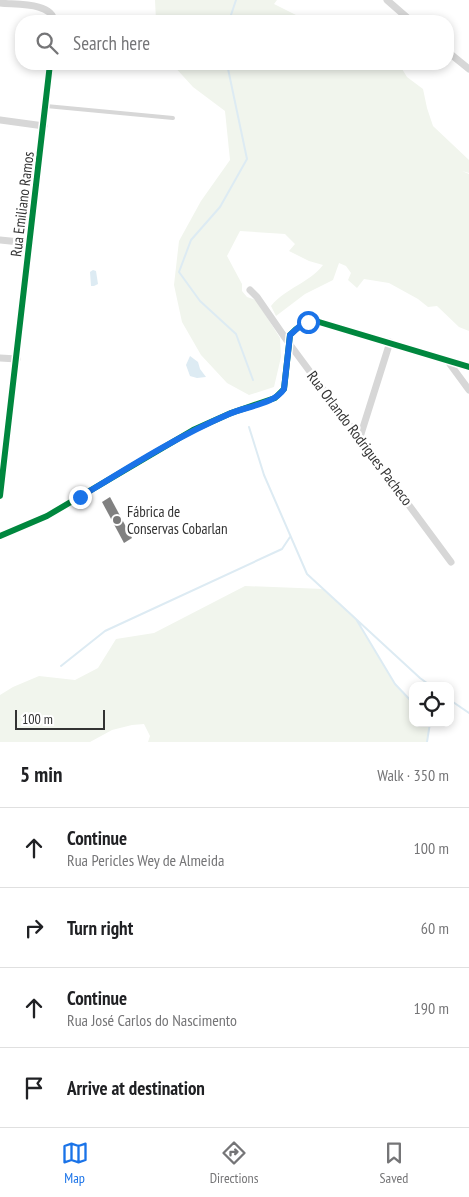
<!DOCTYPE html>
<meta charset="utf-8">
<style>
body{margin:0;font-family:"PT Sans Narrow",sans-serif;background:#f6f6f6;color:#202124}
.controls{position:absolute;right:15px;bottom:15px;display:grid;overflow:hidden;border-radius:10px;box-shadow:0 2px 8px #0003}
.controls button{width:45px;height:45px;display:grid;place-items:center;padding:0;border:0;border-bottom:1px solid #e0e0e0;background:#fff;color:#202124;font:25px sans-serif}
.scale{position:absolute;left:15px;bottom:12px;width:90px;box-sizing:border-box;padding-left:5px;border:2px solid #333;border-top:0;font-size:14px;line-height:18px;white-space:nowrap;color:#333;-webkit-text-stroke:4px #fff;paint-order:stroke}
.stop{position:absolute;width:15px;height:15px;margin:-11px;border:4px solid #1a73e8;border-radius:50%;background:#fff}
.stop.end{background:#1a73e8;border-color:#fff;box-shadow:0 1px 5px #0008}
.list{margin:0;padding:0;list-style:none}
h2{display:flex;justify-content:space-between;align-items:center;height:65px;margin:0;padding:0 20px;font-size:21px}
h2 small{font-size:16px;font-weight:400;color:#757577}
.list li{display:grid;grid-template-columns:32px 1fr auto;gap:15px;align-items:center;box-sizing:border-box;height:80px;padding:0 20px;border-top:1px solid #e0e0e0}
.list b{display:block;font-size:19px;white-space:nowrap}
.list p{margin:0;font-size:16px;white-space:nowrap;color:#757577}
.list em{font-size:16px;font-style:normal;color:#757577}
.icon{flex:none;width:28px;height:28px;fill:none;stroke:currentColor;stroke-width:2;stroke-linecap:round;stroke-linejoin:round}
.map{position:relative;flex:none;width:469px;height:742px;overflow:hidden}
.search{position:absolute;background:#fff;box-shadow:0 2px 8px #0003;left:15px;right:15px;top:15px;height:55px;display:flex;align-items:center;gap:12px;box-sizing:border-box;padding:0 18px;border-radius:20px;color:#757577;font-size:19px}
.sheet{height:385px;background:#fff}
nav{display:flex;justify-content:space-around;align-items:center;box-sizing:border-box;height:70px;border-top:1px solid #e0e0e0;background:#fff;font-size:14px;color:#757577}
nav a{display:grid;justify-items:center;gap:2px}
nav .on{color:#1a73e8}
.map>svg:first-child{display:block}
.green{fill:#f1f5ed}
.water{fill:#ddebf3}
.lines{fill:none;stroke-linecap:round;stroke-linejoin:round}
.stream{stroke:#ddebf3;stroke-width:2}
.building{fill:#818181}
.lane{stroke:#d7d7d7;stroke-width:4}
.street{stroke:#d7d7d7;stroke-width:7}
.cycleway-casing{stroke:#fff;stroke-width:9}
.cycleway{stroke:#00873e;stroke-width:6}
.route{stroke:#1a73e8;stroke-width:6}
.poi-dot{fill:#7a7a7a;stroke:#fff;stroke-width:2}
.labels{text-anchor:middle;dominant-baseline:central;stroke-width:5;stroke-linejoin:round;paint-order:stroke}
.street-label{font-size:15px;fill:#333;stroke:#fff}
.poi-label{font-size:15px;fill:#333;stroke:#fff;text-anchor:start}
</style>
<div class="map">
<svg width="469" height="742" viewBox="0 0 469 742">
<rect width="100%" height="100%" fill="#fff"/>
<path class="green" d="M155,0H277L274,4L308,21H156Z
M172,64H399L407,77L423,89L427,108L433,126L469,160V173L462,171L469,174V331L459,327L437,306L428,307L418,299L389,283L364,279L357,288L348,280L351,273L346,266L339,263L333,280L305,294L276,316L271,306C287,287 308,284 323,265L309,261L289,251L295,244L285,234L240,231L227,256L242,284V291L247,297L256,300L280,338L281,357L274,387L249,395L227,383L201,355L182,322L174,285L179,241L201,201L230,160L225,111L193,87Z
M245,586L324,589L355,617L395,684L413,703V723H430L427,742H148L150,736L144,724L132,725L112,730L90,742H0V695L13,687L39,676L75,680L98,668L116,639L154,633Z"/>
<path class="water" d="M93,270L96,271L98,284L94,286H91L90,272Z
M190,356L198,362L200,369L206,377L197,378L190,376L186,365Z"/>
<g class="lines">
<path class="stream" d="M229,21L236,0
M227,64L247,159L220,207L191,240L179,272L200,301L236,334L253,380
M249,427L264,475L307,574L420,678L431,686
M356,619L395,684L413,703
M61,666L105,631L282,549L290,537
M450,700L469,713
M427,742L430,723"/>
</g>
<path class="building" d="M110,497L132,538L124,543L102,502Z"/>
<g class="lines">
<path class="lane" d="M46,106L173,118"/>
<path class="street" d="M387,0L411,21
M0,3C15,5 52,2 54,21
M448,52L469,69
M0,120L44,126
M0,240L30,243
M250,290L257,297L288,342L451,562
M0,358L17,359
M447,360L469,390
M360,437L390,342
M0,496L50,64
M0,536L47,516L193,430L231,413L275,398L284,389L290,335C298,326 307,320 319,322L469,367"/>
<g class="cycleway-casing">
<path id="cycleway" d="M0,496L50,64
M0,536L47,516L193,430L231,413L275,398L284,389L290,335C298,326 307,320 319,322L469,367"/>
</g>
<use href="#cycleway" class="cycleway"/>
</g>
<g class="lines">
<path class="route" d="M80,497C129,467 176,437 229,414C244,407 275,404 284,389L290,335L301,325L308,322"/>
</g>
<circle class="poi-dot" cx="117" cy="520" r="5"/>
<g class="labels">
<g class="street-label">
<text transform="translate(22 204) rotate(-83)">Rua Emiliano Ramos</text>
<text transform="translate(360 438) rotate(53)">Rua Orlando Rodrigues Pacheco</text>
</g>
<g class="poi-label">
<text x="127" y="511">Fábrica de<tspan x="127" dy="17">Conservas Cobarlan</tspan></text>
</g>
</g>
</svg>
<div class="controls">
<button><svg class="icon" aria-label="locate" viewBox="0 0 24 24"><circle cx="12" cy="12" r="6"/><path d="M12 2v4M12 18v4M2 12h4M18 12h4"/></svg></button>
</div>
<div class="scale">100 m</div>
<div class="stop" style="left:308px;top:322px"></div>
<div class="stop end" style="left:80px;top:497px"></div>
<div class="search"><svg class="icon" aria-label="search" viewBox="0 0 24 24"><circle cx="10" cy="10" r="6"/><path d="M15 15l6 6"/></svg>Search here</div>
</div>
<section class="sheet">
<h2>5 min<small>Walk · 350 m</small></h2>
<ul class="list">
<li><svg class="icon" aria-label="ahead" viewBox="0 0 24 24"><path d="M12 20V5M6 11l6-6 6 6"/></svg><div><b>Continue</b><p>Rua Pericles Wey de Almeida</p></div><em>100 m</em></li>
<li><svg class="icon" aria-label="right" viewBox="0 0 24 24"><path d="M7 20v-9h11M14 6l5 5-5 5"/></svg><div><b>Turn right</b></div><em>60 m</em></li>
<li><svg class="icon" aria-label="ahead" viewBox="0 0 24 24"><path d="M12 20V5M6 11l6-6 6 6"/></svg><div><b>Continue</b><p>Rua José Carlos do Nascimento</p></div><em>190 m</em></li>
<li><svg class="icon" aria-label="arrive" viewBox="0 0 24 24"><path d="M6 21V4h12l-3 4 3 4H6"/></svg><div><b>Arrive at destination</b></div></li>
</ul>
</section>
<nav>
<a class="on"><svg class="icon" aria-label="map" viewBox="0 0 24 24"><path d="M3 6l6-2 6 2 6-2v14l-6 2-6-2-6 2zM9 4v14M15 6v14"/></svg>Map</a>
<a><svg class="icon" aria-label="directions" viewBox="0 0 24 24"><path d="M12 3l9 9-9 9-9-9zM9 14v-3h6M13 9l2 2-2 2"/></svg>Directions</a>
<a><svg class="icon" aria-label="saved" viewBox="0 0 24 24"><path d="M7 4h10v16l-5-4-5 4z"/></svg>Saved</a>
</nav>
